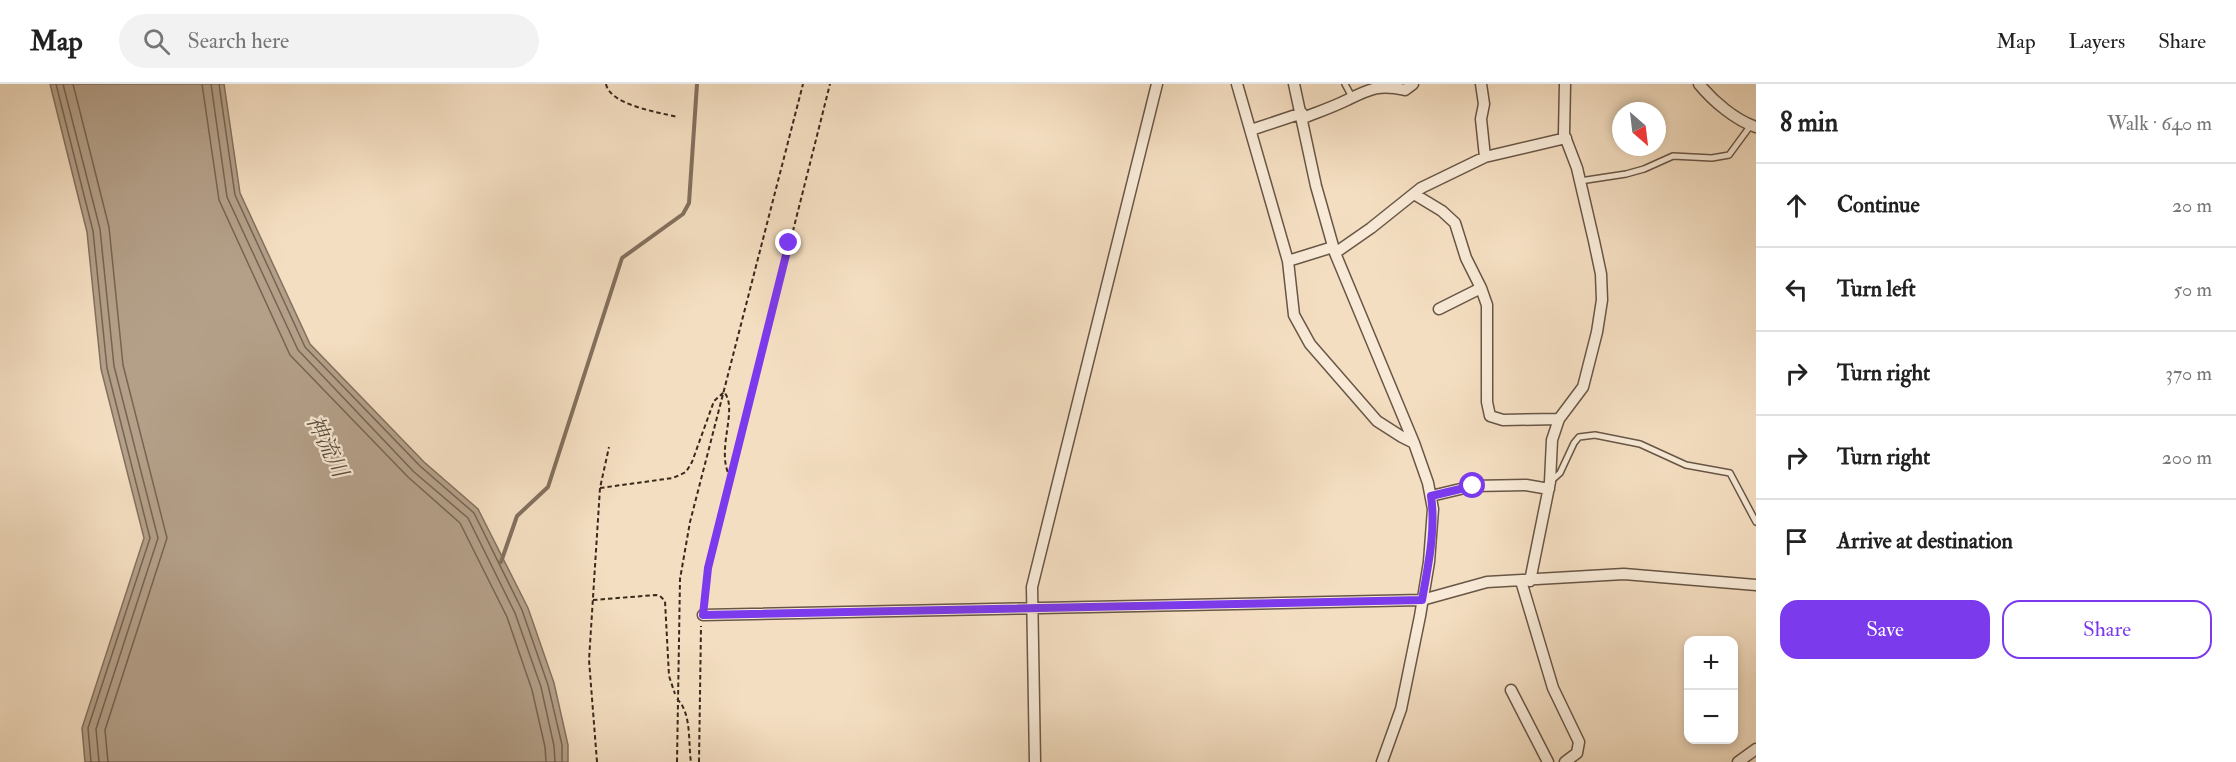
<!DOCTYPE html>
<meta charset="utf-8">
<style>
body{margin:0;font-family:"IM FELL Double Pica","Noto Serif JP",serif;background:#f2f2f2;color:#222}
.controls{position:absolute;right:18px;bottom:18px;display:grid;overflow:hidden;border-radius:12px;box-shadow:0 3px 9px #0003}
.controls button{width:54px;height:54px;display:grid;place-items:center;padding:0;border:0;border-bottom:2px solid #e0e0e0;background:#fff;color:#222;font:30px sans-serif}
.compass{position:absolute;left:1612px;top:18px;width:54px;height:54px;border-radius:50%;background:#fff;box-shadow:0 3px 9px #0003;rotate:152deg}
.stop{position:absolute;width:18px;height:18px;margin:-14px;border:4px solid #7c3aed;border-radius:50%;background:#fff}
.stop.end{background:#7c3aed;border-color:#fff;box-shadow:0 2px 6px #0008}
.list{margin:0;padding:0;list-style:none}
h2{display:flex;justify-content:space-between;align-items:center;height:78px;margin:0;padding:0 24px;font-size:26px}
h2 small{font-size:20px;font-weight:400;color:#767676}
.list li{display:grid;grid-template-columns:39px 1fr auto;gap:18px;align-items:center;box-sizing:border-box;height:84px;padding:0 24px;border-top:2px solid #e0e0e0}
.list b{display:block;font-size:22px;white-space:nowrap}
.list em{font-size:20px;font-style:normal;color:#767676}
.actions{display:flex;gap:12px;padding:18px 24px}
.actions a{flex:1;padding:14px 0;border:2px solid #7c3aed;border-radius:18px;text-align:center;font-size:21px;color:#7c3aed}
.actions .main{background:#7c3aed;color:#fff}
.icon{flex:none;width:33px;height:33px;fill:none;stroke:currentColor;stroke-width:2;stroke-linecap:round;stroke-linejoin:round}
.map{position:relative;flex:none;width:1756px;height:678px;overflow:hidden}
header{display:flex;align-items:center;gap:36px;box-sizing:border-box;height:84px;padding:0 30px;background:#fff;border-bottom:2px solid #e0e0e0}
header strong{font-size:28px}
nav{display:flex;gap:33px;margin-inline-start:auto;font-size:21px}
.search{width:420px;height:54px;background:#f2f2f2;display:flex;align-items:center;gap:15px;box-sizing:border-box;padding:0 21px;border-radius:33px;color:#767676;font-size:22px}
main{display:flex}
aside{flex:1;background:#fff}
.map>svg:first-child{display:block}
.water{fill:#b4a089;stroke:#83705e;stroke-width:1.5}
.lines{fill:none;stroke-linecap:round;stroke-linejoin:round}
.shore{stroke:#766453;stroke-width:1.5}
.stream{stroke:#83705e;stroke-width:4}
.lane-casing{stroke:#685646;stroke-width:8}
.street-casing{stroke:#685646;stroke-width:13}
.path{stroke:#39291d;stroke-width:2;stroke-dasharray:4.5 3;stroke-linecap:butt}
.lane{stroke:#f8ead7;stroke-width:5}
.street{stroke:#f8ead7;stroke-width:10}
.route{stroke:#7c3aed;stroke-width:8}
.labels{text-anchor:middle;dominant-baseline:central;stroke-width:4.5;stroke-linejoin:round;paint-order:stroke}
.water-label{font-size:22px;font-style:italic;fill:#5e4d3d;stroke:#f8ead7}
</style>
<header>
<strong>Map</strong>
<div class="search"><svg class="icon" aria-label="search" viewBox="0 0 24 24"><circle cx="10" cy="10" r="6"/><path d="M15 15l6 6"/></svg>Search here</div>
<nav><a>Map</a><a>Layers</a><a>Share</a></nav>
</header>
<main>
<div class="map">
<svg width="1756" height="678" viewBox="0 0 1756 678">
<rect width="100%" height="100%" fill="#f4dec1"/>
<filter id="stains"><feTurbulence type="fractalNoise" baseFrequency=".00333" numOctaves="4"/><feColorMatrix values="0 0 0 0 .2 0 0 0 0 .09 0 0 0 0 .02 0 0 0 .5 -.17"/></filter>
<radialGradient id="worn" r=".72"><stop offset=".6" stop-color="#630" stop-opacity="0"/><stop offset="1" stop-color="#630" stop-opacity=".3"/></radialGradient>
<path class="water" d="M50,0H224L240,109L310,260L424,378L478,425L528,524L554,599L568,661V678H85L82,644L144,454L101,285L87,148Z"/>
<g class="lines">
<path class="shore" d="M56,0L93,147L107,284L150,454L88,644L91,678
M63,0L100,145L114,282L158,454L96,645L99,678
M73,0L109,143L123,281L167,454L105,646L108,678
M202,0L219,116L290,271L408,393L460,439L507,533L532,606L545,663L546,678
M211,0L227,113L298,266L414,388L468,434L515,529L541,603L554,662L555,678
M219,0L235,111L305,263L420,382L474,429L522,526L548,601L562,661V678"/>
<path class="stream" d="M501,478L517,432L548,403L622,174L683,130L689,119L697,0"/>
<g class="lane-casing">
<path id="lane" d="M1345,0L1352,13
M1580,97L1626,90L1644,85L1673,72L1712,74L1729,71L1751,41
M1551,397L1560,389L1574,359L1579,353L1595,351L1640,360L1686,381L1730,389L1756,438"/>
</g>
<g class="street-casing">
<path id="street" d="M1237,0L1288,177L1294,231L1310,260L1377,337L1402,353L1414,359
M1294,0L1316,102L1335,169L1414,359L1428,399L1433,425L1429,478L1420,532L1401,625L1382,678
M1481,0L1484,20L1481,35L1485,73
M1699,0C1713,17 1735,36 1756,43
M1303,34C1318,28 1333,23 1347,16C1370,5 1379,0 1405,6L1413,0
M1251,46L1302,29
M1414,110L1442,127L1455,139L1466,174L1481,204L1487,221V318L1490,332L1503,336L1559,335
M1335,169L1371,144L1421,104L1485,73L1566,54
M1288,177L1333,163
M1439,225L1481,204
M1431,412L1473,402L1526,401L1549,405
M1521,497L1553,604L1579,658L1577,669L1565,678
M1530,497L1550,398L1552,356L1559,335L1583,303L1597,248L1602,216L1601,190L1594,157L1577,84L1564,50L1565,0
M703,531L1422,516L1487,498L1624,490L1756,501
M1511,606L1548,678
M1035,678L1032,503L1157,0
M1738,678L1756,665"/>
</g>
<path class="path" d="M606,0C610,21 658,28 677,33
M600,404L673,394L686,388L692,378L714,317L724,308C739,325 715,366 730,393
M593,516L656,511L660,512L665,517L669,592L675,610
M704,519L708,484L830,0
M677,615C692,629 688,659 691,678
M597,678L589,576L600,404L609,363
M677,678L680,495L690,438L803,0
M699,678L701,542"/>
<use href="#lane" class="lane"/>
<use href="#street" class="street"/>
</g>
<g class="lines">
<path class="route" d="M789,159L708,484L703,531L1422,516C1428,482 1436,446 1431,412L1473,402"/>
</g>
<g class="labels">
<g class="water-label">
<text transform="translate(327 362) rotate(64)">神流川</text>
</g>
</g>
<rect width="100%" height="100%" filter="url(#stains)"/>
<rect width="100%" height="100%" fill="url(#worn)"/>
</svg>
<div class="controls">
<button>+</button>
<button>−</button>
</div>
<svg class="compass" viewBox="-18 -18 36 36"><path d="M0-13l5 13h-10z" fill="#e53935"/><path d="M0 13l5-13h-10z" fill="#767676"/></svg>
<div class="stop" style="left:1473px;top:402px"></div>
<div class="stop end" style="left:789px;top:159px"></div>
</div>
<aside>
<h2>8 min<small>Walk · 640 m</small></h2>
<ul class="list">
<li><svg class="icon" aria-label="ahead" viewBox="0 0 24 24"><path d="M12 20V5M6 11l6-6 6 6"/></svg><div><b>Continue</b></div><em>20 m</em></li>
<li><svg class="icon" aria-label="left" viewBox="0 0 24 24"><path d="M17 20v-9H6M10 6l-5 5 5 5"/></svg><div><b>Turn left</b></div><em>50 m</em></li>
<li><svg class="icon" aria-label="right" viewBox="0 0 24 24"><path d="M7 20v-9h11M14 6l5 5-5 5"/></svg><div><b>Turn right</b></div><em>370 m</em></li>
<li><svg class="icon" aria-label="right" viewBox="0 0 24 24"><path d="M7 20v-9h11M14 6l5 5-5 5"/></svg><div><b>Turn right</b></div><em>200 m</em></li>
<li><svg class="icon" aria-label="arrive" viewBox="0 0 24 24"><path d="M6 21V4h12l-3 4 3 4H6"/></svg><div><b>Arrive at destination</b></div></li>
</ul>
<div class="actions"><a class="main">Save</a><a>Share</a></div>
</aside>
</main>
